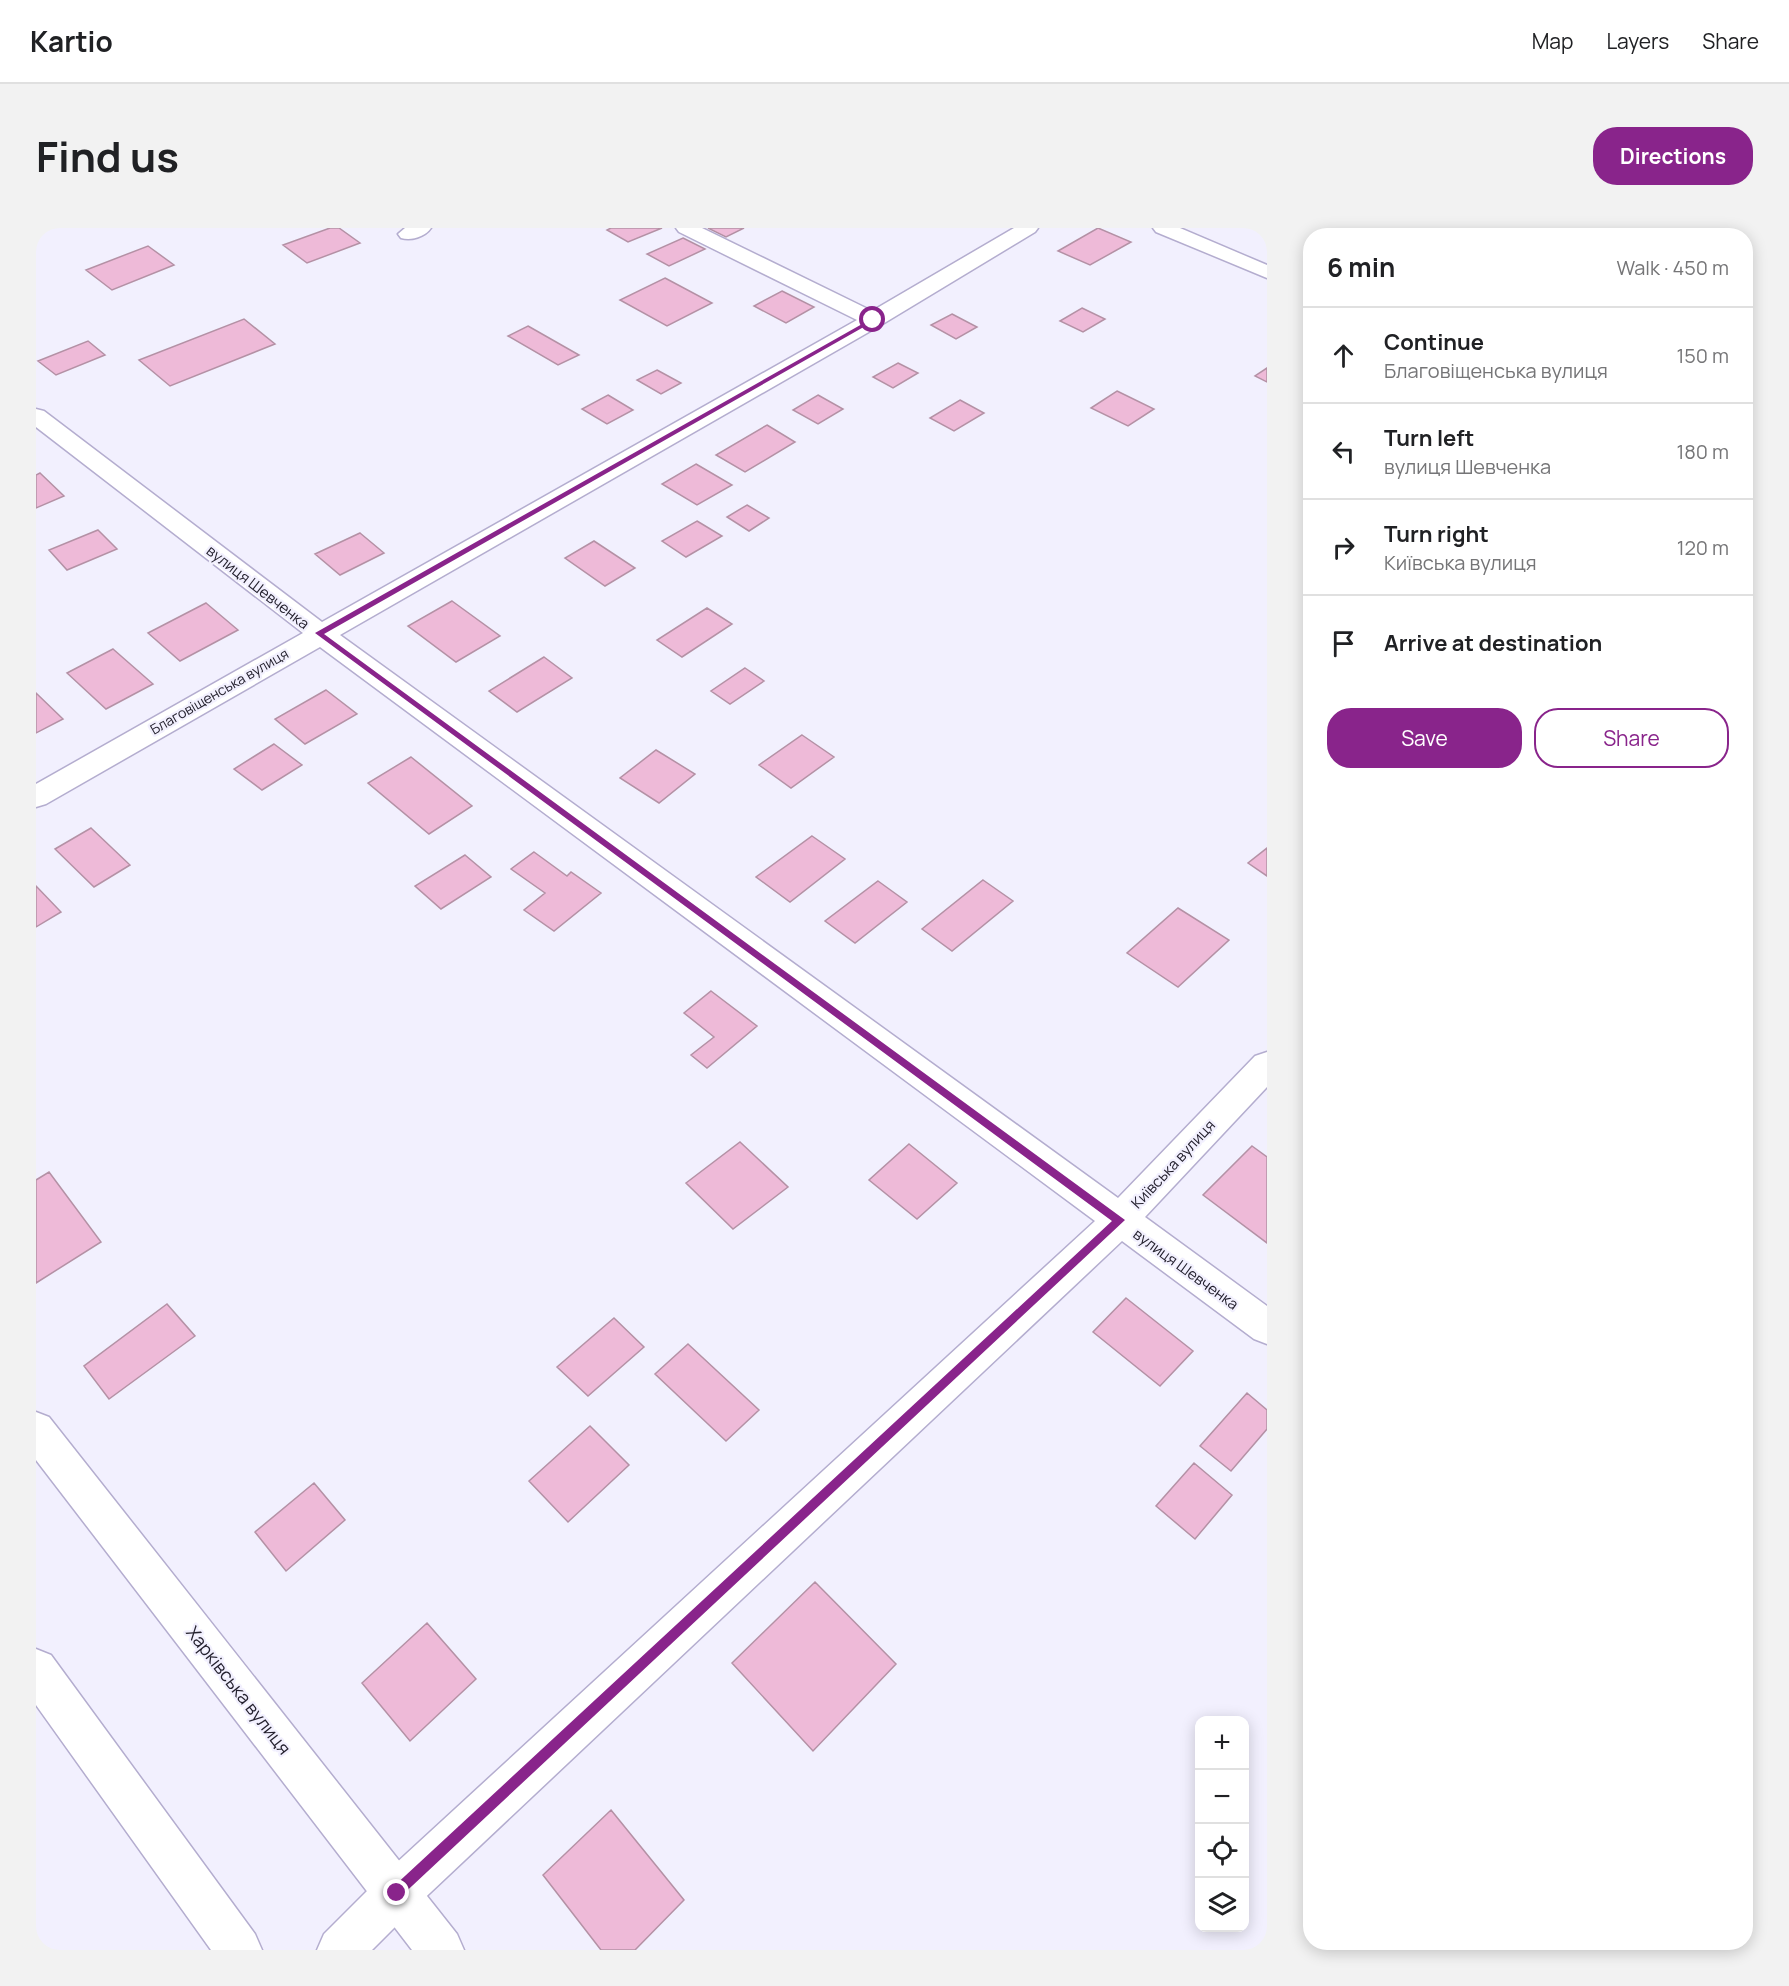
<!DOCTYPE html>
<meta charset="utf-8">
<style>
body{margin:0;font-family:Manrope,sans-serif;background:#f2f2f2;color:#202124}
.controls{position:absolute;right:18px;bottom:18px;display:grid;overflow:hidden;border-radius:12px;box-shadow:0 3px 15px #0003}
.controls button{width:54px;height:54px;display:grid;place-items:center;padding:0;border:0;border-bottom:2px solid #e0e0e0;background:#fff;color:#202124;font:30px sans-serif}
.stop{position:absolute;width:18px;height:18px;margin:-14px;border:4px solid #89248b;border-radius:50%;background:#fff}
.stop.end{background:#89248b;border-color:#fff;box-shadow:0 2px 6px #0008}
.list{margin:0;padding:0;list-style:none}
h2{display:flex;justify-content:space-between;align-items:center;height:78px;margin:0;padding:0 24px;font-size:26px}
h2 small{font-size:20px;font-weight:400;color:#757577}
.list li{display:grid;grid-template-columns:39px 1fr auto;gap:18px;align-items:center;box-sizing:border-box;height:96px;padding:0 24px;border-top:2px solid #e0e0e0}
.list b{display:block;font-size:22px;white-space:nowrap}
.list p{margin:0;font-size:20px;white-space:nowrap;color:#757577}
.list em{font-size:20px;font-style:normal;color:#757577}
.actions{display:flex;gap:12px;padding:18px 24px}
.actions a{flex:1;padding:14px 0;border:2px solid #89248b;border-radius:24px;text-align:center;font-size:21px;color:#89248b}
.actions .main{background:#89248b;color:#fff}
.icon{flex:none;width:33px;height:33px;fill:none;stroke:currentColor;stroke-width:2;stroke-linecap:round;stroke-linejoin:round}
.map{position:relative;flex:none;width:1231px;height:1722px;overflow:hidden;border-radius:24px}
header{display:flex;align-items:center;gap:36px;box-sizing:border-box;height:84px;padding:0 30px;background:#fff;border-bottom:2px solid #e0e0e0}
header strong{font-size:28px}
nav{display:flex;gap:33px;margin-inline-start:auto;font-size:21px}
.intro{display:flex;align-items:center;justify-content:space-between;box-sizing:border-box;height:144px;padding:0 36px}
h1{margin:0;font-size:42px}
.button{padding:15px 27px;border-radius:24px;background:#89248b;color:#fff;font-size:21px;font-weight:700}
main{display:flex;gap:36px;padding:0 36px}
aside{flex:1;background:#fff;border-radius:24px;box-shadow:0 3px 15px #0003}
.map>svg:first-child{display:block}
.building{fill:#eebad8;stroke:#b491a5;stroke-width:1.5}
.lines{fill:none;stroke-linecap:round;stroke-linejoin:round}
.minor-casing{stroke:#b4adcf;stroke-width:3}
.tertiary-casing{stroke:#b4adcf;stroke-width:3}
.minor{fill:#fff;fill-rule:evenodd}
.tertiary{fill:#fff;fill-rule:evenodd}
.route{fill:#89248b}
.labels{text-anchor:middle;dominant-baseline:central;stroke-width:4.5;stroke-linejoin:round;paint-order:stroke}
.far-street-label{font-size:14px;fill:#24212e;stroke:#f2f0fe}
.street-label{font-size:15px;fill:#24212e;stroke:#f2f0fe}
.near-street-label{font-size:18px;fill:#24212e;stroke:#f2f0fe}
</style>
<header>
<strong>Kartio</strong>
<nav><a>Map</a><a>Layers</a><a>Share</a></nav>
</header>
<div class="intro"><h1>Find us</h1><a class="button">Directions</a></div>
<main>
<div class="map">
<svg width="1231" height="1722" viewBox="0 0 1231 1722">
<rect width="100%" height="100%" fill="#f2f0fe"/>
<path class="building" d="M294,0H303L324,15L271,35L247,17Z
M575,0H626L592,14L571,2Z
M672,0H708L690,9Z
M1062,0L1095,14L1054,37L1022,23Z
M647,10L669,21L633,38L611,26Z
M112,18L138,37L76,62L50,42Z
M629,50L676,75L631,98L584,72Z
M746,63L778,79L750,95L718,78Z
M1046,80L1069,91L1047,104L1024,93Z
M916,86L941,99L920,111L895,97Z
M208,91L239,116L134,158L103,132Z
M492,98L543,127L522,137L472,108Z
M52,113L69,127L20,147L2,133Z
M862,135L882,145L857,160L837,149Z
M1231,140V154L1219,148Z
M621,142L645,155L625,166L601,152Z
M1081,163L1118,181L1092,198L1055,180Z
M572,167L597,182L571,196L546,181Z
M782,167L807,181L782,196L757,182Z
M924,172L948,185L918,203L894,190Z
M731,197L759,214L709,244L680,227Z
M660,236L696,257L661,277L626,256Z
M4,245L28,268L0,280V247Z
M711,277L733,290L713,303L691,289Z
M661,293L686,308L650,329L626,313Z
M62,302L81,321L31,342L13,322Z
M324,305L348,325L304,347L279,326Z
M558,313L599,340L569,358L529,330Z
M416,373L464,408L420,434L372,398Z
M170,375L202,402L144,433L112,405Z
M671,380L696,396L646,429L621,412Z
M77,421L117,456L70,481L31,445Z
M508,429L536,450L481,484L453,463Z
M709,440L728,453L694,476L675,463Z
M290,462L321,486L269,516L239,491Z
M0,465L27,491L0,505Z
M766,507L798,529L755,560L723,537Z
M238,516L266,537L226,562L198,541Z
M620,522L659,546L623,575L584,550Z
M375,529L436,578L393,606L332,555Z
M55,600L94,637L58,659L19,621Z
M776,608L809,631L754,674L720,649Z
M1231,620V648L1212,635Z
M498,624L531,648L535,644L565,665L518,703L488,682L509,665L475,641Z
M429,627L455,649L405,681L379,658Z
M947,652L977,673L916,723L886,701Z
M842,653L871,674L819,715L789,693Z
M0,658L25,684L0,699Z
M1142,680L1193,712L1142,759L1091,725Z
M675,763L721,798L671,840L655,827L678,809L648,785Z
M704,914L752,959L697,1001L650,955Z
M873,916L921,955L881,991L833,952Z
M1216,918L1231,929V1015L1167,967Z
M13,944L65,1014L0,1055V952Z
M1090,1070L1157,1123L1124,1158L1057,1104Z
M131,1076L159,1108L73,1171L48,1138Z
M578,1090L608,1119L552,1168L521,1139Z
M652,1116L723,1182L690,1213L619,1146Z
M1211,1165L1231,1182V1201L1195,1243L1164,1218Z
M554,1198L593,1237L532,1294L493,1253Z
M1158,1235L1196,1267L1159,1311L1120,1278Z
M278,1255L309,1292L250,1343L219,1304Z
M779,1354L860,1436L777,1523L696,1435Z
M391,1395L440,1451L374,1513L326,1455Z
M575,1582L648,1672L599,1722H565L507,1647Z"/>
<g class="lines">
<g class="minor-casing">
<path id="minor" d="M369,0H395C389,9 375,13 365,10L362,6Z
M640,0H666L836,83L978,0H1002L999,4L845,97L304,407L1082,970L1219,828L1231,824V859L1109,989L1231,1078V1116L1218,1111L1086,1013L377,1681L336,1722H281L288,1706L345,1649L1059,993L284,419L10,576L0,579V556L267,405L0,199V181L8,183L286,394L821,92L643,4Z
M1117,0H1144L1231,37V50L1120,4Z"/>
</g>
<g class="tertiary-casing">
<path id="tertiary" d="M0,1184L13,1189L421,1706L428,1722H376L0,1232Z
M0,1421L15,1427L219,1706L226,1722H175L0,1477Z"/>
</g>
<use href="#minor" class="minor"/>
<use href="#tertiary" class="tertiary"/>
</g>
<path class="route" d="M835,91L840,92L288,406L1089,992L361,1672L356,1670L354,1665L356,1660L1076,993L279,405Z"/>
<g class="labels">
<g class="far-street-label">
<text transform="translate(183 463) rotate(-30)">Благовіщенська вулиця</text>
</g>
<g class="street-label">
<text transform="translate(222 359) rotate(38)">вулиця Шевченка</text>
<text transform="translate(1137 936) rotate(-47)">Київська вулиця</text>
<text transform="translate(1150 1041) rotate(36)">вулиця Шевченка</text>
</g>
<g class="near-street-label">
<text transform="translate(203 1462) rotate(52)">Харківська вулиця</text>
</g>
</g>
</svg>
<div class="controls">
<button>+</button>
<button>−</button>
<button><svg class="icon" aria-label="locate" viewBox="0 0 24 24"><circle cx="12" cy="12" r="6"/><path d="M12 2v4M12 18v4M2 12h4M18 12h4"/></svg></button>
<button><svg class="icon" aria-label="layers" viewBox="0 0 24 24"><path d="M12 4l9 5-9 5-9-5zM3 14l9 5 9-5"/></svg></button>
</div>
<div class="stop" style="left:837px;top:92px"></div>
<div class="stop end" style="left:361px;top:1665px"></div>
</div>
<aside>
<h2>6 min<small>Walk · 450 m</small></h2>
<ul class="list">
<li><svg class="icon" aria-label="ahead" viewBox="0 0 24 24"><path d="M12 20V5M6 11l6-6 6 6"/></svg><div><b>Continue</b><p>Благовіщенська вулиця</p></div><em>150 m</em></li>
<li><svg class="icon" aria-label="left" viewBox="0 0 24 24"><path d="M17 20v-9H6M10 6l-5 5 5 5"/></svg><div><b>Turn left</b><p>вулиця Шевченка</p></div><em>180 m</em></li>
<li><svg class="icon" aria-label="right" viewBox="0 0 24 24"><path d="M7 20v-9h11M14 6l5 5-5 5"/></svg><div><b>Turn right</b><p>Київська вулиця</p></div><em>120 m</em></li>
<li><svg class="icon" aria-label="arrive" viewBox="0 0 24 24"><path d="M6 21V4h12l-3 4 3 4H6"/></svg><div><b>Arrive at destination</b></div></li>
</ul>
<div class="actions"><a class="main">Save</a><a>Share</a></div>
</aside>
</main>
